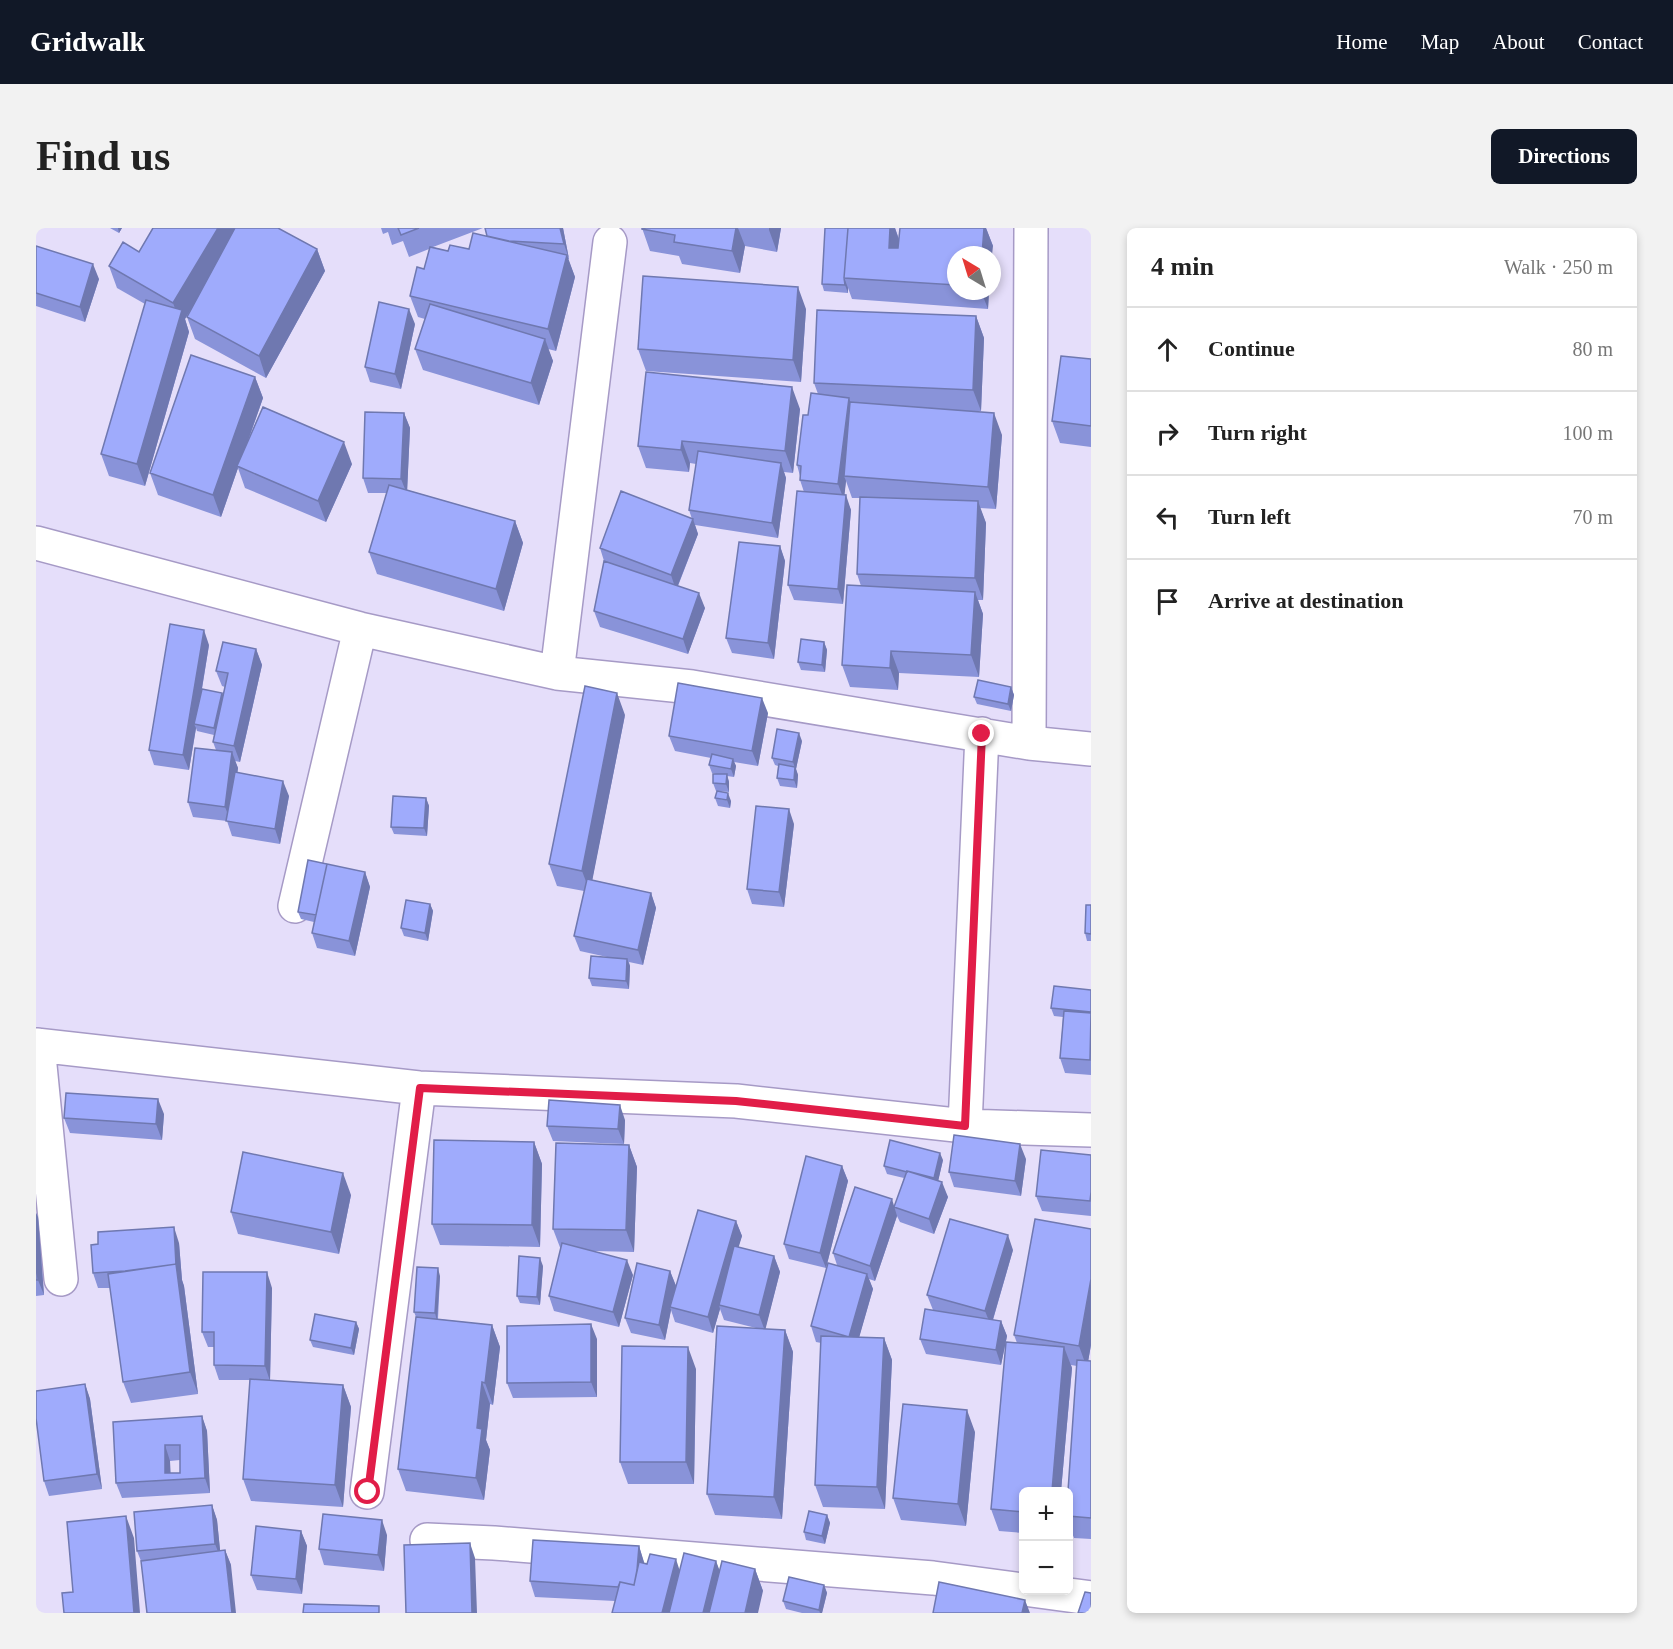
<!DOCTYPE html>
<meta charset="utf-8">
<style>
body{margin:0;font-family:Georgia,serif;background:#f2f2f2;color:#222}
.controls{position:absolute;right:18px;bottom:18px;display:grid;overflow:hidden;border-radius:9px;box-shadow:0 3px 9px #0003}
.controls button{width:54px;height:54px;display:grid;place-items:center;padding:0;border:0;border-bottom:2px solid #e0e0e0;background:#fff;color:#222;font:30px sans-serif}
.compass{position:absolute;left:911px;top:18px;width:54px;height:54px;border-radius:50%;background:#fff;box-shadow:0 3px 9px #0003;rotate:322deg}
.stop{position:absolute;width:18px;height:18px;margin:-14px;border:4px solid #e11d48;border-radius:50%;background:#fff}
.stop.end{background:#e11d48;border-color:#fff;box-shadow:0 2px 6px #0008}
.list{margin:0;padding:0;list-style:none}
h2{display:flex;justify-content:space-between;align-items:center;height:78px;margin:0;padding:0 24px;font-size:26px}
h2 small{font-size:20px;font-weight:400;color:#767676}
.list li{display:grid;grid-template-columns:39px 1fr auto;gap:18px;align-items:center;box-sizing:border-box;height:84px;padding:0 24px;border-top:2px solid #e0e0e0}
.list b{display:block;font-size:22px;white-space:nowrap}
.list em{font-size:20px;font-style:normal;color:#767676}
.icon{flex:none;width:33px;height:33px;fill:none;stroke:currentColor;stroke-width:2;stroke-linecap:round;stroke-linejoin:round}
.map{position:relative;flex:none;width:1055px;height:1385px;overflow:hidden;border-radius:9px}
header{display:flex;align-items:center;gap:36px;box-sizing:border-box;height:84px;padding:0 30px;background:#111827;color:#fff}
header strong{font-size:28px}
nav{display:flex;gap:33px;margin-inline-start:auto;font-size:21px}
.intro{display:flex;align-items:center;justify-content:space-between;box-sizing:border-box;height:144px;padding:0 36px}
h1{margin:0;font-size:42px}
.button{padding:15px 27px;border-radius:9px;background:#111827;color:#fff;font-size:21px;font-weight:700}
main{display:flex;gap:36px;padding:0 36px}
aside{flex:1;background:#fff;border-radius:9px;box-shadow:0 3px 9px #0003}
.map>svg:first-child{display:block}
.lines{fill:none;stroke-linecap:round;stroke-linejoin:round}
.minor-casing{stroke:#a69ac6;stroke-width:36}
.minor{stroke:#fff;stroke-width:33}
.wall{fill:#8993d9;fill-rule:evenodd}
.shaded-wall{fill:#6f78b0}
.building{fill:#9fabfc;stroke:#6f78b0;stroke-width:1.5;fill-rule:evenodd}
.route{stroke:#e11d48;stroke-width:8}
</style>
<header>
<strong>Gridwalk</strong>
<nav><a>Home</a><a>Map</a><a>About</a><a>Contact</a></nav>
</header>
<div class="intro"><h1>Find us</h1><a class="button">Directions</a></div>
<main>
<div class="map">
<svg width="1055" height="1385" viewBox="0 0 1055 1385">
<rect width="100%" height="100%" fill="#e5defa"/>
<g class="lines">
<g class="minor-casing">
<path id="minor" d="M0,315L324,401L521,445L656,459L993,515L1055,521
M521,445L574,14
M993,515L995,0
M259,678L324,401
M0,817L383,860L700,873L929,898L1055,902
M2,817L25,1051
M929,898L946,506
M331,1264L383,860
M391,1312L458,1315L897,1350L987,1362
M995,1362L1055,1370"/>
</g>
<use href="#minor" class="minor"/>
</g>
<path class="wall" d="M74,0H86L83,5Z
M345,0H447L397,19L412,23L433,21L451,8L449,0H527L533,31H532L539,49L520,123L512,121L517,133L503,177L387,142L379,121L389,91L382,89L374,68L388,41L393,21L373,29L367,13L356,17L352,4L347,6Z
M606,0H745L741,24L709,18L704,45L646,36L643,28L614,23Z
M859,0L863,11L864,0H950L957,18L920,27V63H953L952,81L816,71L812,60V65L788,63L786,56Z
M0,18L63,51L49,94L0,78Z
M281,21L289,43L230,150L159,111L151,89L154,83L149,91L153,104L109,258L73,248L65,226L109,76L81,60L73,38L103,24Z
M770,81L765,154L610,143L602,121Z
M940,88L948,110L945,183H922L966,207L960,281L944,280L950,295L947,372H942L947,386L943,449L863,445L862,462L814,459L806,437L825,358L821,346L824,270H816L810,253L808,267L815,282L807,376L758,372L752,357L768,264L764,252V248L761,237L772,187L782,166L778,155Z
M379,96L365,161L334,154L329,139Z
M1055,131V219L1024,215L1016,193Z
M219,149L227,170L211,216L316,236L290,294L209,260L202,240L185,289L122,267L114,245Z
M764,181L757,245L748,244L750,250L742,310L659,297L662,306L642,358L669,380L652,426L564,399L558,383L568,333L564,320L656,291L653,282L660,236L654,235L653,244L610,240L602,218Z
M368,185L374,200L371,262L479,293L487,315L468,383L341,346L333,324L351,265H332L327,250Z
M744,318L749,333L738,431L696,425L690,410Z
M788,414L791,422L789,444L765,442L762,434Z
M173,417L166,461L187,468L189,459L186,458L180,443L220,421L226,437L204,534L199,533L202,540L201,545L253,568L244,616L196,608L191,593L157,589L152,574L180,522L177,514L178,507L161,503L160,500L153,542L118,537L113,522Z
M975,459L978,467L975,483L941,476L938,469Z
M732,485L722,538L698,534L700,538L698,549L691,548L693,554V564L680,563L677,555L680,546L676,545L673,537L675,530L639,523L633,508Z
M589,487L556,652L615,665L620,680L607,737L593,734L594,738L593,761L556,758L553,750L571,729L544,723L538,708L548,663L521,658L513,636Z
M766,513L760,541L762,547L761,560L744,558L741,550L742,538L739,537L736,530Z
M390,570L393,578L391,608L358,606L355,599Z
M679,570L695,573L694,580L682,578Z
M758,596L748,679L716,676L711,661Z
M329,644L334,659L319,728L281,720L276,705L278,694L265,691L262,684Z
M394,676L397,683L392,713L368,708L365,700Z
M1055,677V713H1051L1049,705Z
M1055,762V847L1029,845L1024,830L1027,789L1018,788L1015,780Z
M128,886L126,912L34,905L28,890Z
M589,892L588,916L517,913L511,898Z
M498,914L506,936L504,1019L404,1017L396,996Z
M593,917L601,939L598,1024L558,1023L597,1047L583,1099L518,1083L513,1068L525,1022L517,1001Z
M1055,927V988L1006,983L1000,968Z
M990,931L985,968L918,959L913,944Z
M907,932L902,953L912,969L898,1006L864,994L861,988L839,1053L833,1051L837,1061L823,1109L848,1110L856,1132L849,1281L787,1279L779,1257L785,1115L780,1114L775,1098L801,1037L797,1025L859,978L868,950L851,946L848,938Z
M806,938L812,953L790,1040L753,1031L748,1016Z
M315,967L303,1026L202,1006L195,984Z
M0,985L2,989L8,1067L0,1068Z
M700,993L706,1008L702,1019L738,1028L744,1044L729,1101L749,1102L757,1124L746,1291L679,1287L671,1266L720,1100L688,1092L684,1081L677,1105L639,1094L635,1082L629,1112L595,1105L589,1090L634,1043L640,1058Z
M143,1015L146,1052L148,1058L162,1166L95,1175L87,1154L74,1060H62L57,1045Z
M977,1022L957,1092L965,1093L971,1108L965,1137L890,1126L884,1111L902,1083L897,1082L891,1067Z
M507,1038L504,1077L484,1075L481,1068Z
M404,1048L402,1091L456,1097L464,1119L457,1177L454,1176L450,1212L454,1222L448,1272L370,1263L362,1241L380,1089L378,1084Z
M236,1060L234,1152L307,1157L315,1179L307,1279L215,1273L207,1251L214,1152H183L178,1137V1119H172L166,1104Z
M320,1094L323,1101L318,1127L277,1119L274,1112Z
M978,1107L1055,1117L1052,1133H1055V1311L1038,1310L1032,1295L1041,1138L1035,1137L1036,1140L1025,1263H987V1305L963,1303L955,1281L981,1115Z
M561,1111V1169L477,1170L471,1155Z
M660,1141L658,1256H592L584,1234Z
M49,1156L54,1171L66,1261L13,1268L8,1253Z
M166,1188L171,1203L174,1265L86,1270L80,1255ZM144,1232V1245H134V1233Z
M939,1204L930,1298L865,1292L857,1270Z
M176,1277L181,1292L184,1323L189,1322L195,1337L105,1333L101,1323Z
M791,1287L794,1295L789,1316L770,1312L768,1304Z
M265,1303L271,1318L266,1366L221,1362L215,1347Z
M351,1307L348,1343L288,1337L283,1321Z
M603,1318L608,1335L644,1342L680,1333L683,1343L719,1341L727,1363L579,1373L499,1369L494,1353Z
M788,1357L791,1365L786,1385H766L750,1381L747,1373Z"/>
<path class="shaded-wall" d="M82,0H86L83,5Z
M182,0H203L149,91L153,104L109,258L101,236L143,91L137,75Z
M524,0H527L533,31L528,16Z
M700,0H702L709,18L704,45L696,23Z
M733,0H745L741,24L733,2Z
M854,0H859L863,12L861,42L853,20Z
M948,0H950L957,18L956,27H946Z
M281,21L289,43L230,150L223,128Z
M531,27L539,49L520,123L512,101Z
M57,36L63,51L49,94L44,79Z
M809,52L812,60V65L809,57Z
M762,59L770,81L765,154L757,132Z
M945,63H953L952,81Z
M373,81L379,96L365,161L359,146Z
M940,88L948,110L945,183L937,162Z
M509,111L517,133L503,177L495,155Z
M219,149L227,170L203,238H201L202,240L185,289L177,267Z
M756,159L764,181L757,245L749,223Z
M813,170L818,185L808,248L810,253L808,272L802,256Z
M368,185L374,200L371,266L365,251Z
M958,185L966,207L960,281L952,259Z
M646,213L654,235L653,244L645,222Z
M308,214L316,236L290,294L282,273Z
M745,235L750,250L742,310L736,295Z
M810,267L815,282L807,376L802,361Z
M942,273L950,295L947,372L939,350Z
M657,291L662,306L640,362L635,347Z
M479,293L487,315L468,383L460,361Z
M744,318L749,333L738,431L732,415Z
M939,364L947,386L943,449L935,427Z
M663,365L669,380L652,426L647,411Z
M168,402L173,417L160,496H158L160,500L153,542L147,527Z
M788,414L791,422L789,444L786,437Z
M220,421L226,437L204,534L198,518Z
M855,423L863,445L862,462L854,440Z
M975,459L978,467L975,483L972,476Z
M186,465L189,473L181,508L178,500Z
M581,465L589,487L554,664L546,643Z
M726,470L732,485L722,538L716,523Z
M763,505L766,513L760,541L762,547L761,560L758,552L759,540L757,534Z
M196,524L202,540L195,594L189,579Z
M697,531L700,538L698,549L695,541Z
M691,546L693,554V564L690,556Z
M247,553L253,568L244,616L239,601Z
M692,565L695,573L694,580L691,572Z
M390,570L393,578L391,608L388,600Z
M753,581L758,596L748,679L743,664Z
M329,644L334,659L319,728L313,713Z
M615,665L620,680L607,737L602,722Z
M394,676L397,683L392,713L389,705Z
M591,731L594,738L593,761L590,753Z
M122,871L128,886L126,912L120,896Z
M584,877L589,892L588,916L582,901Z
M498,914L506,936L504,1019L496,997Z
M984,916L990,931L985,968L979,953Z
M593,917L601,939L598,1024L590,1002Z
M904,925L907,932L901,958L898,950Z
M806,938L812,953L790,1040L784,1025Z
M307,945L315,967L303,1026L295,1004Z
M906,954L912,969L898,1006L893,991Z
M856,971L861,988L839,1053L834,1038Z
M0,985L2,989L8,1067L2,1052L0,1023Z
M700,993L706,1008L685,1078L683,1077L684,1081L677,1105L672,1089Z
M138,999L143,1015L146,1052L148,1058L162,1166L154,1144L140,1036Z
M972,1007L977,1022L955,1098L949,1083Z
M738,1028L744,1044L729,1103L723,1087Z
M504,1030L507,1038L504,1077L501,1069Z
M591,1032L597,1047L583,1099L577,1084Z
M402,1040L404,1048L401,1093L399,1085Z
M634,1043L640,1058L634,1079L635,1082L629,1112L623,1097Z
M231,1044L236,1060L234,1153L229,1138Z
M831,1046L837,1061L819,1124L813,1109Z
M1055,1051V1117L1051,1140L1043,1118Z
M965,1093L971,1108L965,1137L960,1122Z
M320,1094L323,1101L318,1127L315,1120Z
M555,1096L561,1111V1169L555,1154Z
M456,1097L464,1119L457,1177L449,1155Z
M749,1102L757,1124L746,1291L738,1269Z
M848,1110L856,1132L849,1281L841,1259Z
M652,1119L660,1141L658,1256L650,1234Z
M1028,1119L1036,1140L1025,1263H1016Z
M446,1154L454,1176L450,1212L454,1222L448,1272L440,1250L441,1200Z
M49,1156L54,1171L66,1261L61,1246Z
M307,1157L315,1179L307,1279L299,1257Z
M931,1182L939,1204L930,1298L922,1276Z
M166,1188L171,1203L174,1265L169,1250Z
M129,1217L134,1233L135,1252L129,1245Z
M176,1277L181,1292L185,1331L179,1316Z
M791,1287L794,1295L789,1316L786,1308Z
M90,1288L98,1310L104,1385H98Z
M346,1292L351,1307L348,1343L342,1327Z
M265,1303L271,1318L266,1366L260,1351Z
M434,1315L439,1330L441,1385H436Z
M603,1318L608,1334L605,1375L600,1360Z
M189,1322L195,1337L200,1385H196Z
M640,1331L647,1353L640,1385H626Z
M680,1333L688,1354L680,1385H667Z
M719,1341L727,1363L722,1385H709Z
M788,1357L791,1365L786,1385H784L783,1382Z
M989,1372L994,1385H986Z"/>
<path class="building" d="M117,0H182L137,75L73,38L87,14L103,24Z
M199,0H242L281,21L223,128L151,89Z
M362,0H383L365,7Z
M449,0H524L528,16L473,13L451,8Z
M606,0H700L696,23L638,14L639,7L606,1Z
M789,0H812L808,50L809,57L786,56Z
M812,0H854L853,20H862L864,0H948L946,27H920V57L808,50Z
M437,5L531,27L512,101L374,68L381,39L388,41L394,19L412,23L414,17L433,21Z
M0,18L57,36L44,79L0,65Z
M607,48L762,59L757,132L602,121Z
M110,72L146,82L101,236L65,226Z
M343,74L373,81L359,146L329,139Z
M394,76L509,111L495,155L379,121Z
M781,82L940,88L937,162L778,155Z
M155,127L219,149L177,267L114,245Z
M1025,128L1055,131V198L1016,193Z
M610,144L756,159L749,223L646,213L645,222L602,218Z
M775,165L813,170L802,256L764,252L765,238L761,237L767,187H772Z
M814,174L958,185L952,259L808,248Z
M227,179L308,214L282,273L201,238Z
M329,184L368,185L365,251L327,250Z
M662,223L745,235L736,295L653,282Z
M353,257L479,293L460,361L333,324Z
M585,263L657,291L635,347L564,320Z
M761,263L810,267L802,361L752,357Z
M824,269L942,273L939,350L821,346Z
M703,314L744,318L732,415L690,410Z
M568,333L663,365L647,411L558,383Z
M811,357L939,364L935,427L855,423L854,440L806,437Z
M134,396L168,402L147,527L113,522Z
M765,411L788,414L786,437L762,434Z
M187,414L220,421L198,518L177,514L192,445L180,443Z
M942,452L975,459L972,476L938,469Z
M642,455L726,470L716,523L633,508Z
M549,458L581,465L546,643L513,636Z
M166,461L186,465L178,500L158,496Z
M741,501L763,505L757,534L736,530Z
M159,520L196,524L189,579L152,574Z
M676,526L697,531L695,541L673,537Z
M743,536L759,539L758,552L741,550Z
M199,544L247,553L239,601L190,593Z
M677,546H691L690,556L677,555Z
M681,563L692,565L691,572L679,570Z
M357,568L390,570L388,600L355,599Z
M720,578L753,581L743,664L711,661Z
M272,632L291,636L280,687L262,684Z
M291,636L329,644L313,713L276,705Z
M551,651L615,665L602,722L538,708Z
M370,672L394,676L389,705L365,700Z
M1050,677H1055V706L1049,705Z
M555,728L591,731L590,753L553,750Z
M1018,758L1055,762V784L1015,780Z
M1028,783L1055,785L1054,832L1024,830Z
M30,865L122,871L120,896L28,890Z
M513,872L584,877L582,901L511,898Z
M918,907L984,916L979,953L913,944Z
M398,912L498,914L496,997L396,996Z
M854,912L904,925L898,950L871,943V944L848,938Z
M520,915L593,917L590,1002L517,1001Z
M1005,922L1055,927V964L1054,973L1000,968Z
M207,924L307,945L295,1004L195,984Z
M770,928L806,938L784,1025L748,1016Z
M871,943L906,954L893,991L858,979Z
M819,959L856,971L834,1038L797,1025Z
M662,982L700,993L672,1089L634,1079Z
M914,991L972,1007L949,1083L891,1067Z
M999,991L1055,1001V1051L1043,1118L978,1107Z
M138,999L140,1037V1036L89,1043L57,1045L55,1017L62,1016V1004Z
M526,1015L591,1032L577,1084L513,1068Z
M698,1018L738,1028L723,1087L683,1077Z
M0,1023L2,1052H0Z
M483,1028L504,1030L501,1069L481,1068Z
M601,1035L634,1043L623,1097L589,1090Z
M792,1035L831,1046L813,1109L775,1098Z
M140,1036L154,1144L87,1154L72,1046Z
M381,1039L402,1040L399,1085L378,1084Z
M167,1044H231L229,1138L178,1137V1104H166Z
M889,1081L965,1093L960,1122L884,1111Z
M279,1086L320,1094L315,1120L274,1112Z
M380,1089L456,1097L449,1155L446,1154L441,1200L446,1201L440,1250L362,1241Z
M555,1096V1154L471,1155V1098Z
M681,1098L749,1102L738,1269L671,1266Z
M785,1108L848,1110L841,1259L779,1257Z
M970,1114L1028,1119L1016,1263H987V1284L955,1281Z
M586,1118L652,1119L650,1234H584Z
M1041,1132L1055,1133V1290L1032,1288V1263Z
M214,1151L307,1157L299,1257L207,1251Z
M49,1156L61,1246L8,1253L0,1190V1163Z
M867,1176L931,1182L922,1276L857,1270Z
M166,1188L169,1250L80,1255L77,1194ZM129,1217H144V1245H129Z
M176,1277L179,1316L101,1323L98,1284Z
M773,1283L791,1287L786,1308L768,1304Z
M287,1286L346,1292L342,1327L283,1321Z
M90,1288L98,1385H28L26,1365L37,1364L31,1294Z
M220,1298L265,1303L260,1351L215,1347Z
M497,1312L603,1318L601,1342L598,1357L584,1354L582,1359L494,1353Z
M434,1315L436,1385H370L368,1317Z
M189,1322L196,1385H111L105,1333Z
M648,1325L680,1333L667,1385H633Z
M614,1326L640,1331L626,1385H576L584,1354L598,1357L603,1334L611,1336Z
M686,1333L719,1341L709,1385H673Z
M753,1349L788,1357L783,1382L747,1373Z
M903,1354L989,1372L986,1385H897Z
M1049,1364L1055,1365V1385H1042Z
M268,1376L343,1378V1385H267Z"/>
<g class="lines">
<path class="route" d="M332,1264L384,860L700,873L929,898L946,506"/>
</g>
</svg>
<div class="controls">
<button>+</button>
<button>−</button>
</div>
<svg class="compass" viewBox="-18 -18 36 36"><path d="M0-13l5 13h-10z" fill="#e53935"/><path d="M0 13l5-13h-10z" fill="#767676"/></svg>
<div class="stop" style="left:332px;top:1264px"></div>
<div class="stop end" style="left:946px;top:506px"></div>
</div>
<aside>
<h2>4 min<small>Walk · 250 m</small></h2>
<ul class="list">
<li><svg class="icon" aria-label="ahead" viewBox="0 0 24 24"><path d="M12 20V5M6 11l6-6 6 6"/></svg><div><b>Continue</b></div><em>80 m</em></li>
<li><svg class="icon" aria-label="right" viewBox="0 0 24 24"><path d="M7 20v-9h11M14 6l5 5-5 5"/></svg><div><b>Turn right</b></div><em>100 m</em></li>
<li><svg class="icon" aria-label="left" viewBox="0 0 24 24"><path d="M17 20v-9H6M10 6l-5 5 5 5"/></svg><div><b>Turn left</b></div><em>70 m</em></li>
<li><svg class="icon" aria-label="arrive" viewBox="0 0 24 24"><path d="M6 21V4h12l-3 4 3 4H6"/></svg><div><b>Arrive at destination</b></div></li>
</ul>
</aside>
</main>
